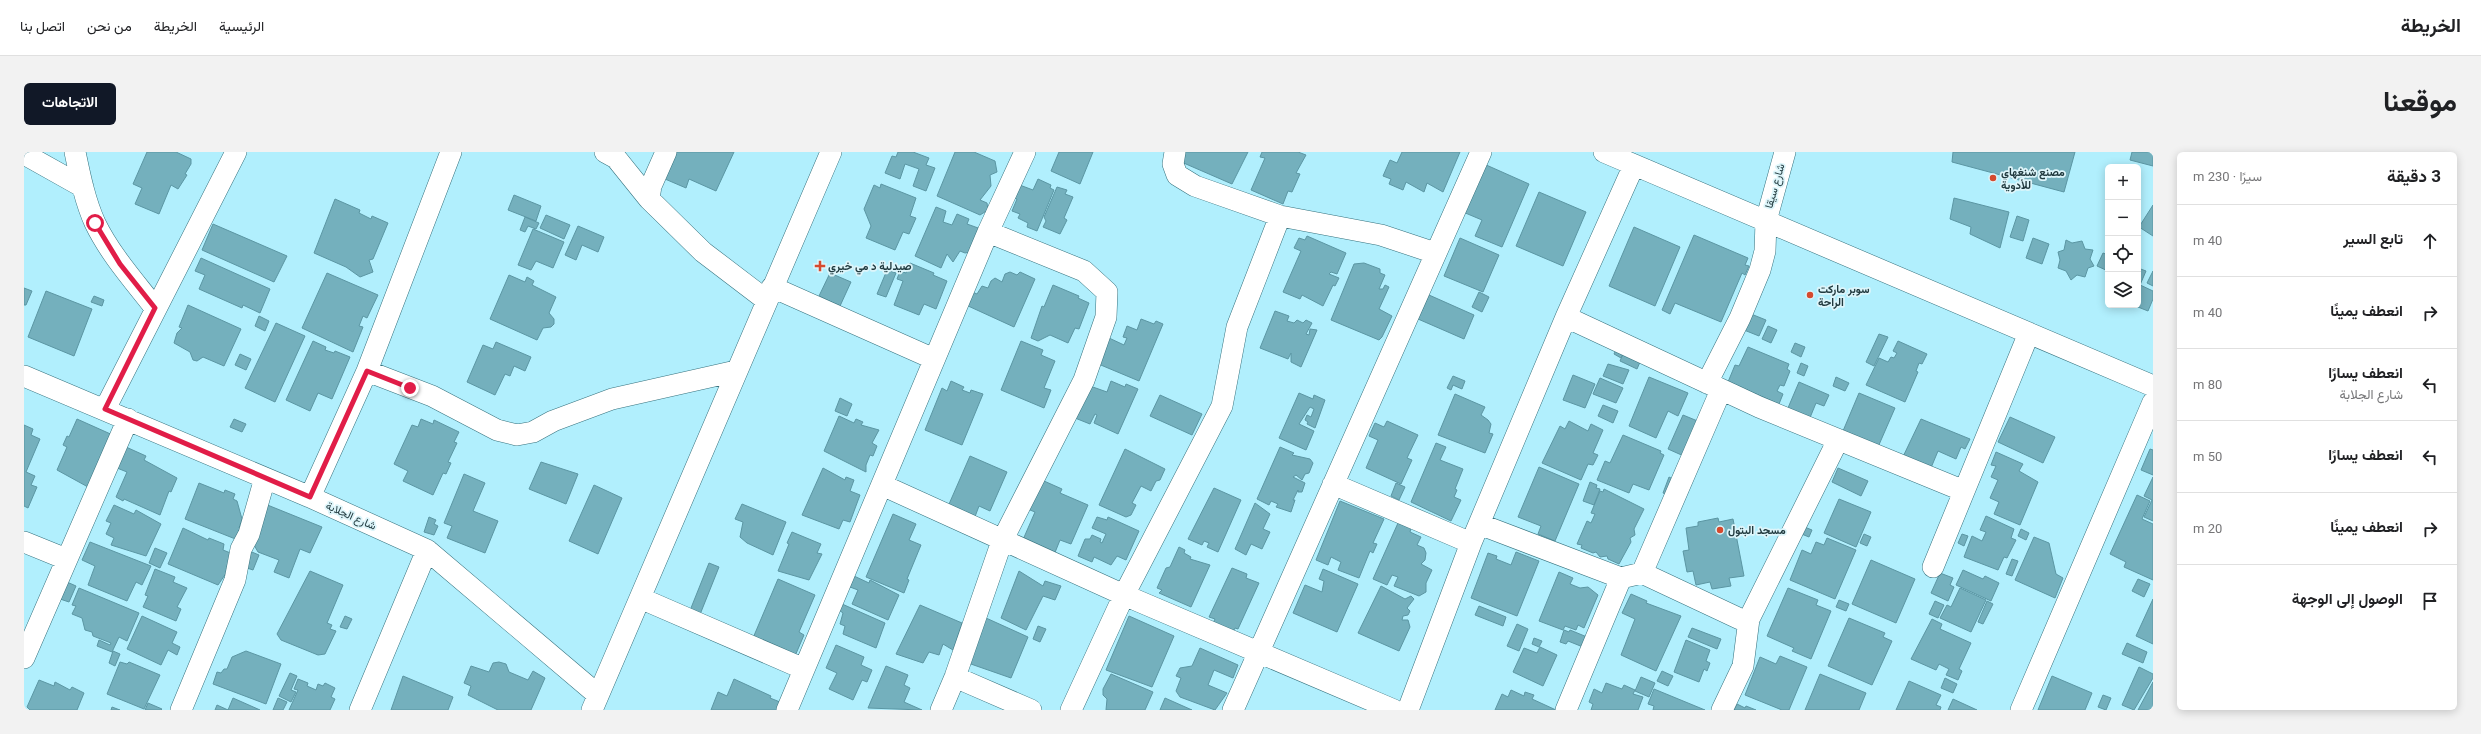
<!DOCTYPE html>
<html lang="ar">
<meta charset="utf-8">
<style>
body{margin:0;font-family:Roboto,Vazirmatn,sans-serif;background:#f2f2f2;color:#202124;direction:rtl}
.controls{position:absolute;right:12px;top:12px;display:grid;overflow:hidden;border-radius:6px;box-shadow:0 2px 10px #0003}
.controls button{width:36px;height:36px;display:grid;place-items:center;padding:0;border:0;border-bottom:1px solid #e0e0e0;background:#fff;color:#202124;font:20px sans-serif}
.stop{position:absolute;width:12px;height:12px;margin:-9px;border:3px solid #e11d48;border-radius:50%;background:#fff}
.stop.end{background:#e11d48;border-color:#fff;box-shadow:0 1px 4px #0008}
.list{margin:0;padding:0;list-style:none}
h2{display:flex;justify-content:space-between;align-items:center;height:52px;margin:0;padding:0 16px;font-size:17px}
h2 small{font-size:13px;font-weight:400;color:#757577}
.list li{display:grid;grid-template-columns:26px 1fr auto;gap:12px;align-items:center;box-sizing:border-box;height:72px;padding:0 16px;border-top:1px solid #e0e0e0}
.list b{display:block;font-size:15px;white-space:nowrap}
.list p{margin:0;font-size:13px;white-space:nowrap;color:#757577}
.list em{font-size:13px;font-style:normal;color:#757577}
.icon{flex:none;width:22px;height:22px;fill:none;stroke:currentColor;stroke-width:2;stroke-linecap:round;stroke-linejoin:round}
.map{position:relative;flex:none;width:2129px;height:558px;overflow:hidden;direction:ltr;border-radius:6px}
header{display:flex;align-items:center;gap:24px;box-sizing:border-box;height:56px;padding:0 20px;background:#fff;border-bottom:1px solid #e0e0e0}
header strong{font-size:19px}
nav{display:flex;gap:22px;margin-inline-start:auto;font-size:14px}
.intro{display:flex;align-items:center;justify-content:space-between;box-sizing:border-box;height:96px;padding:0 24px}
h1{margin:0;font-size:28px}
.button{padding:10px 18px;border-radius:6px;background:#111827;color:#fff;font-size:14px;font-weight:700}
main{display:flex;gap:24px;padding:0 24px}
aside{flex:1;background:#fff;border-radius:6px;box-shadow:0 2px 10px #0003}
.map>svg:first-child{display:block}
.building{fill:#74b0bd;stroke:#5b96a3}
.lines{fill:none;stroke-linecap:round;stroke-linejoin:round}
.street-casing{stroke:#36727e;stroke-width:22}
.street{stroke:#fff;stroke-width:21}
.route{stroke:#e11d48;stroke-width:5}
.poi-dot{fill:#d54a2e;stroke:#ddf5fa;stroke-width:1.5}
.labels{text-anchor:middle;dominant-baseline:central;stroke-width:3.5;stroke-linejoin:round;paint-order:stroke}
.poi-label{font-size:11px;font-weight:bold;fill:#213a3f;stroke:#ddf5fa;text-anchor:start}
.street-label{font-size:11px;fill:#213a3f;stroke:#ddf5fa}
</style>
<header>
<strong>الخريطة</strong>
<nav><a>الرئيسية</a><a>الخريطة</a><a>من نحن</a><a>اتصل بنا</a></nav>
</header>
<div class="intro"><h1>موقعنا</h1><a class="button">الاتجاهات</a></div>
<main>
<aside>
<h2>3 دقيقة<small>سيرًا · 230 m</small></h2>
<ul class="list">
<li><svg class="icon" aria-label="ahead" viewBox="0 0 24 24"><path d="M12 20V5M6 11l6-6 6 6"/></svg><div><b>تابع السير</b></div><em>40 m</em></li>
<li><svg class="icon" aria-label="right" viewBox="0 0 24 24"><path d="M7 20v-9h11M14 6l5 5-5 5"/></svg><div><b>انعطف يمينًا</b></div><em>40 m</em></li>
<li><svg class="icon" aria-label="left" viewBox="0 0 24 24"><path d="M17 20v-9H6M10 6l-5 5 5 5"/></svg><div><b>انعطف يسارًا</b><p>شارع الجلابة</p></div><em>80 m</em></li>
<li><svg class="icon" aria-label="left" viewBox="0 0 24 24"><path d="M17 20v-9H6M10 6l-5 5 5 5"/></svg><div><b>انعطف يسارًا</b></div><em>50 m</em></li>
<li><svg class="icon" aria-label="right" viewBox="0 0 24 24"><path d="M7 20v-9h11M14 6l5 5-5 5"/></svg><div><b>انعطف يمينًا</b></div><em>20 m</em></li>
<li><svg class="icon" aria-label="arrive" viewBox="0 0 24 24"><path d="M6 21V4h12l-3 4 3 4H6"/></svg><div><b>الوصول إلى الوجهة</b></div></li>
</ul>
</aside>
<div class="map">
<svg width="2129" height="558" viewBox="0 0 2129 558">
<rect width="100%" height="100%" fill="#b1effd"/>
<path class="building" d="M123,0H152L167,7V12L161,22L163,23L154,37L147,33L135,62L111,52L118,36L109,32Z
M653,0H710L692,39L665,27L662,36L641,27Z
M874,0H889L905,6L902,13L911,16L902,39L889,34L895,17L881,12L876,27L861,21L868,4L872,5Z
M931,0H950L971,9L973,20L966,23L967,34L956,48L963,51L964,58L956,63L913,44Z
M1035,0H1069L1056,32L1027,19Z
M1159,0H1224L1208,32L1155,9Z
M1238,0H1274L1282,3L1272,21L1276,22L1268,40L1264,39L1259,52L1227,38L1241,6L1236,5Z
M1378,0H1436L1419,40L1403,31L1400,40L1382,30L1379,38L1365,32L1367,27L1359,24L1366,8L1373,11Z
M1929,0H2051L2040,40L1928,10Z
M2108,0H2129V14L2106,8Z
M1460,12L1505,32L1478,95L1451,84L1458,68L1439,60Z
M1014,27L1027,33L1026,36L1030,38L1013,79L1003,75L1004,71L994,66L996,62L988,59L993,47L988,45L993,32L1009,38Z
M857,32L892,46L886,64L892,66L885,82L879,80L871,98L842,86L847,74L840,57L850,33L856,36Z
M1033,35L1043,38L1041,42L1049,45L1040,66L1043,68L1036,82L1019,75L1022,69L1020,65Z
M1515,40L1562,60L1539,114L1492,94Z
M490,43L517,54L512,69L484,58Z
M1930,46L1985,60L1976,96L1946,82L1947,75L1926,67Z
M311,47L336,58L335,61L347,67L348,64L364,71L349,107L345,108L349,120L336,125L322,115L290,101Z
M2129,53V84L2115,75Z
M912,55L922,59L919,70L928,73L933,62L945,67L943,72L957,77L947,100L941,101L936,99L929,110L923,102L917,116L891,104Z
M522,63L546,73L540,87L516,76Z
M1993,64L2005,68L1999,89L1986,85Z
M501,65L515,71L512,77L504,74L501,80L496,78Z
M189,72L263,104L250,130L178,98Z
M554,74L580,85L574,100L558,93L552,108L541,103Z
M1610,75L1656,95L1631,154L1585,134Z
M509,77L540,90L529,116L512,109L507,118L494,113Z
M1670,83L1724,106L1721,113L1725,114L1721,123L1718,121L1697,170L1651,151L1646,162L1638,158Z
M1283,84L1322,101L1313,122L1307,120L1305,122L1315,126L1311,134L1309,133L1299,154L1278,143L1276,147L1259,140L1277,99L1270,96L1275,86L1281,88Z
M1436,86L1475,103L1459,140L1420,124Z
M2009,86L2025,92L2018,112L2002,106Z
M2042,88L2048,91L2058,89L2061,97L2069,98L2066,107L2070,114L2064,116L2061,125L2053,123L2047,128L2042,119L2034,116L2036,108L2034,100L2040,98Z
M2079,101L2084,103V119L2073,114Z
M177,106L246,137L236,161L219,153L218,156L175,137L181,123L171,119Z
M886,111L910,121L909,123L923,129L912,157L900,152L895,163L870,153L879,129L873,127L876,119L882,121Z
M1340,111L1356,117V121L1361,123L1355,137H1359L1361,133L1365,135L1355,157L1368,164L1358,185L1355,188L1307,168L1330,112Z
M2114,116L2122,119L2116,133L2114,132Z
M863,118L872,121L862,145L853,142Z
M2129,119V134L2123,131Z
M986,120L993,123L996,120L1011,127L990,175L942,153L948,140L953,142L958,134L964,136L967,129L971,126L978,130L981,122Z
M303,121L354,143L343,166L339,164L335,174L339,175L329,200L278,176Z
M806,121L827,130L816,154L795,144Z
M485,123L501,130L503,125L510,129L508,133L532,145L525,161L530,167V172L527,175L519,176L513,188L466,167Z
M2114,132L2129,139V147L2124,159L2109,153H2114Z
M1029,133L1055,144L1054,146L1065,151L1055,177L1051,176L1044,191L1026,183L1014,189L1007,186L1018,154L1020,155Z
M0,136L8,139L2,153H0Z
M22,139L68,157L50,204L4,185Z
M1455,140L1465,145L1458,160L1448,155Z
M1405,143L1450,163L1440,187L1394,167Z
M70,144L80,148L78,154L67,150Z
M164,153L217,177L200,214L179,205L173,209L169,208L166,200L150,191L153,181L158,176L155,175Z
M1251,159L1265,164L1263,169L1270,171L1273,168L1279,171L1282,168L1288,171L1282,182L1285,183L1286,177L1293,178L1277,215L1267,210V201L1264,207L1236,196Z
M1727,162L1742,168L1735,184L1720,178Z
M235,164L245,169L241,179L231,174Z
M1117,167L1130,172L1132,169L1139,172L1115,229L1072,211L1085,186L1100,193L1103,186L1099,185L1103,174L1113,178Z
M252,171L281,184L251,250L221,236Z
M1744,174L1753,178L1747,191L1738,187Z
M1855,182L1864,185L1850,214L1842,210Z
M289,189L302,195L301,198L310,201L311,199L326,205L308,247L294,241L286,259L262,248Z
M997,189L1019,198L1017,203L1031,209L1020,236L1027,238L1020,256L977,238Z
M1874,189L1903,202L1898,212L1895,211L1892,219L1894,220L1881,250L1842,233L1855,206L1864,210L1867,205L1870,206L1873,201L1869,199Z
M472,190L507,205L501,219L490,214L486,224L481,222L471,243L443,230L459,193L469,197Z
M1771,191L1781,195L1777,205L1767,200Z
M1594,193L1601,197L1597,206L1590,202Z
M1602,195L1619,203L1613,217L1596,209Z
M1724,195L1765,212L1763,217L1766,219L1760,234L1756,233L1753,239L1759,242L1755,252L1704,230L1711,213L1715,214Z
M216,202L227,207L222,218L211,213Z
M1777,211L1784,214L1780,224L1773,221Z
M1584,212L1605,218L1599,232L1579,224Z
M1549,223L1571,232L1561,256L1539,248Z
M1429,224L1441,229L1438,237L1429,233L1427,238L1423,236Z
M1625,225L1664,241L1654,264L1644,259L1632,286L1605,274Z
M1812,225L1825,231L1821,239L1809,234Z
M1576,226L1599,236L1592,251L1569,242Z
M927,229L940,235L938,238L946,241L947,238L959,242L938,293L901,278L918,236L923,239Z
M1087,229L1101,235L1102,232L1114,237L1094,282L1070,271L1073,263L1071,262L1066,272L1046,264L1066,234L1083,240Z
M1775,230L1805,243L1800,254L1792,251L1783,273L1761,263Z
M1275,241L1289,247L1290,243L1301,248L1291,276L1283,272L1284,270L1281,268L1283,263L1287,265L1290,257L1286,255L1275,272L1290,279L1282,298L1255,286Z
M1835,241L1871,256L1854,295L1819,279Z
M1431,242L1461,255L1457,263L1464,268L1467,272L1465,281L1469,282L1461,301L1414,283Z
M1136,243L1178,262L1168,283L1126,264Z
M816,246L828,252L823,264L811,259Z
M1579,253L1594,259L1589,271L1574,264Z
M1659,263L1676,270L1662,305L1644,297Z
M815,264L830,271L832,267L839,270L837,273L855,278L848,291L853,294L849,304L846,303L842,313V320L800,299Z
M1986,265L2031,285L2019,311L1974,290Z
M53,267L91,284L64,335L33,318L43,295L39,293L43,284L45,285Z
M210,267L222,272L218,280L206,275Z
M397,267L409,272L410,268L435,280L430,290L433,291L424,310L427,311L422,322L419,321L409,343L379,329L384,319L370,312L388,273L394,275Z
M1897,267L1946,287L1941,297L1937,295L1932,307L1914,299L1904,323L1876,311Z
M1363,269L1394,283L1383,306L1388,308L1377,332L1342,316L1354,288L1345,284L1351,271L1360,275Z
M1545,269L1564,279L1567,272L1579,278L1569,301L1574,303L1569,313L1564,312L1557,328L1518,311L1536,274L1541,277Z
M0,273L9,277L7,283L16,287L2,320L11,324L7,333L13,335L4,356L0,354Z
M1599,283L1637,299L1636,301L1640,303L1625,338L1609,332L1605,341L1573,328L1581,309L1586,311Z
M1412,291L1422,295L1416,308L1439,317L1431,337L1433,338L1430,345L1437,348L1427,369L1387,350Z
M102,295L122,304L120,308L153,326L147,340L145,339L136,363L100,347L99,349L92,345L103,320L93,316Z
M1256,295L1270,301L1268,303L1286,307L1289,311L1285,321L1281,322L1278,328L1272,323L1269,325L1281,331L1278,340H1274V338L1269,348H1271L1267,360L1252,355L1254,352L1247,349L1245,353L1233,347Z
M1101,297L1141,317L1136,328L1132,329L1127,339L1117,334L1108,351L1112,353L1107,363L1102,365L1075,353Z
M2126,297L2129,298V323L2117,318Z
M1972,300L1999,312L1995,319L2014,330L1996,373L1970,362L1975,350L1966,346L1974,328L1967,325L1972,314L1967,313Z
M946,304L983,320L966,359L955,354L949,370L922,359Z
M517,310L554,322L542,352L505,337Z
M1515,315L1555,332L1531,389L1514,382L1517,374L1494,365Z
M799,316L821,328L822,325L830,328L826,339L836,343L826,370L819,368L815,377L778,363Z
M1814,316L1844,329L1837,344L1808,330Z
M440,322L461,331L449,359L474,369L461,401L423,386L428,374L420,371Z
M1645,325L1653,329L1646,344L1639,341Z
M2129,325V369L2120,365L2128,348L2120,344Z
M1020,329L1038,337L1036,341L1064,353L1047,392L1036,388L1030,403L998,390L1011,360L1001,356Z
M1566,330L1573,333L1572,336L1576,337L1570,353L1559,349Z
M175,331L200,341L201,338L211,342L209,347L213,349L218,367L215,376L224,380L219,390L161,367Z
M1372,331L1381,335L1375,348L1367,344Z
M570,333L598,346L574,402L545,389Z
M1190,336L1217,348L1194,400L1183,395L1185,391L1180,389L1178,393L1164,387Z
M1580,337L1620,357L1610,377L1611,383L1606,386L1607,390L1595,412L1584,407L1583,404L1576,405L1572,400L1569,401L1557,396L1558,393L1553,392L1563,369L1567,371L1571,362L1567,361L1576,339L1579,340Z
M2113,343L2126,349L2118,367L2129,372V428L2100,415L2102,410L2086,402Z
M1815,347L1847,360L1832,395L1800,381Z
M1316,349L1360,367L1349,391L1353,392L1349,401L1346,399L1335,426L1314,418L1317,410L1307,405L1304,413L1292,408Z
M1231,351L1246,362L1239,377L1246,380L1238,397L1227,392L1222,403L1211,397Z
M241,352L298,375L286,401L276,397L265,426L250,420L255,408L234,400L230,393Z
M718,352L762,370L749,403L723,391L716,385L719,370L711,367Z
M90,353L110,362L112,358L137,372L122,404L87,393L90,386L82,382L87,371L82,369Z
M869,362L892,372L885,388L897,393L883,427L885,428L880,441L842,425Z
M1962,364L1990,377L1987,386L1992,388L1983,406L1980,405L1974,418L1940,405L1948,384L1958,389L1962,380L1956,378Z
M405,365L412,368L410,372L414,374L410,383L400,380Z
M1073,365L1083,368L1084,365L1115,379L1102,408L1093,404L1087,413L1070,405L1068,410L1054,404L1061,387H1066L1068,383L1077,387L1076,390L1078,391L1082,382L1068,376Z
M1694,366L1695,370L1709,367L1720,424L1705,426L1707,434L1688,437L1686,430L1672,433L1669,419L1663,420L1659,399L1665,398L1662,376L1674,374V370Z
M1374,371L1387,376L1386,380L1397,385L1393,393L1400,396L1402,401L1401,408L1397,412L1408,418L1402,431V440L1395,444L1370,434L1374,425L1368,423L1363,433L1349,427Z
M1773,372L1788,378L1785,385L1770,379Z
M159,376L184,388L185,386L200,392L199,398L209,402L202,417H205L194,433L144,412Z
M1997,377L2005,381L2002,388L1994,384Z
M768,380L797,392L793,401L798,402L785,428L754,419L765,392L763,391Z
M1840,382L1847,385L1843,394L1836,391Z
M1938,382L1944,384L1940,394L1934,391Z
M2010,385L2025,391L2032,422L2039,426L2031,446L1991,428Z
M1803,386L1832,398L1811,447L1766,428L1778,398L1787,402L1792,390L1800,393Z
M66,390L127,414L118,433L112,430L103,449L64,433L71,414L58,408Z
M1155,395L1161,398L1160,401L1167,405L1166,407L1186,413L1167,455L1135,441L1138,438L1133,436L1142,416L1146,415Z
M131,396L143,401L136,416L125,411Z
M223,398L235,403L229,418L217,414Z
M1492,400L1515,409L1493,464L1447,446L1464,401L1473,404L1472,407L1487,413Z
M1988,407L1994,409L1988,424L1982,422Z
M1847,408L1891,427L1872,471L1828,452Z
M685,411L695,415L675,465L665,461Z
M1208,416L1223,422L1222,426L1235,431L1214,477L1211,476L1209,480L1189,471L1191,467L1185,465Z
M131,417L151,425L149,430L163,436L153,455L157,457L152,469L119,455L124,444L121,443Z
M1299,417L1334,432L1313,480L1269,461L1281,433L1298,440L1300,429L1295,427Z
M1939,418L1959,427L1961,424L1975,431L1967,449L1932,433Z
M286,419L319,433L303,471L308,473L306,477L312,479L301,502L294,503L257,488L253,482Z
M995,419L1019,434L1021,429L1037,434L1031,448L1019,444L1002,478L977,466Z
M1535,420L1549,426L1546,432L1556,436L1564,435L1574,443L1560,476L1554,473L1552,478L1541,474L1539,478L1515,469Z
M1916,421L1929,426L1926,433L1930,435L1924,449L1907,441Z
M830,424L845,431L846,428L875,443L864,468L828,452L834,438L826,435Z
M754,427L791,443L775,480L780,483L771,504L729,486Z
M2114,427L2126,432L2120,445L2108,439Z
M43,430L52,434L45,450L36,447Z
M1357,434L1381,447L1387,444L1390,447L1383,456L1386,459L1384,463L1379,464L1378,468H1384L1386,475L1375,499L1334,481Z
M55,436L115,461L103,489L95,485L88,500L73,494L75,488L86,493L87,491L69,484L68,480L61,478L58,466L48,462L52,454L48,453Z
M1764,436L1794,448L1792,453L1807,459L1787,507L1768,499L1770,496L1743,484Z
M1936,436L1962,448L1947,480L1916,466L1923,453L1927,455Z
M1607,442L1623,449L1622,451L1657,464L1632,519L1597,503L1611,467L1598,461Z
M2129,447V492L2112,484Z
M1815,448L1825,452L1822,459L1812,455Z
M1911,449L1920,453L1914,466L1905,462Z
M1963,449L1969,452L1959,472L1954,470Z
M818,452L861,471L852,496L819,482L821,474L816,472L819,461L815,458Z
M896,453L938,471L929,498L919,492L915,503L905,500L899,511L872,502Z
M1455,454L1482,465L1479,474L1451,463Z
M118,464L153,480L148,491L156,495L153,503L144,498L137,513L103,497Z
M321,464L328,467L323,477L316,475Z
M1105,464L1150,484L1128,535L1082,518Z
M962,466L1004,485L987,526L944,511Z
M1825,466L1861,481L1859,485L1868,489L1848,533L1804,514Z
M1908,467L1918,472L1916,477L1947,491L1935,517L1938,519L1934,528L1922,523L1925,517L1915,512L1912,518L1887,507Z
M1493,472L1504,477L1495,499L1483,494Z
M1014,474L1022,477L1016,490L1009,487Z
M1668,476L1697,487L1693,497L1664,485Z
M1540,478L1545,480L1546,478L1563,485L1559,495L1544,489L1542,492L1536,490Z
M1510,486L1518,489L1515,495L1508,492Z
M1662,488L1686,498L1682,509L1686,511L1683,519L1680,517L1675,530L1650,520Z
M2103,491L2123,500L2119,511L2098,502Z
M812,493L840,505L837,513L848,518L843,530L838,528L829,548L805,537L813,521L802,516Z
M1516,495L1533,503L1519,534L1489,520L1500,496L1513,501Z
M1176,496L1214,513L1209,526L1190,518L1184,533L1203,541L1191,558L1156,545L1152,539L1157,526L1152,524L1156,516L1168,514Z
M89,499L96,502L91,514L85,511Z
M222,499L257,512L242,552L189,532L193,520L197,521L200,517H203L208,505Z
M1756,504L1783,515L1765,558H1758L1721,543L1736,505L1752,512Z
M96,510L103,512L105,510L136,523L120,557L83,542Z
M475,510L482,512L485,520L504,528L509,519L521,526L507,558H474L444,543L447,534L440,531L447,514L465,520L469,511Z
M862,514L884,523L880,533L886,536L880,550L898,558L844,556Z
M2115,515L2129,522V526L2110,558L2098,553Z
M1638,519L1649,524L1644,534L1633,529Z
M266,521L273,524L267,538L272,540L267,550L255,544Z
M1087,522L1129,540L1121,558H1082L1083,547L1079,543V537Z
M1796,522L1842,541L1835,558H1781Z
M379,524L429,545L424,558H367Z
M2028,524L2068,541L2061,558H2014Z
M1617,525L1631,531L1625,545L1611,539Z
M1921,526L1933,532L1929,541L1917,536Z
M274,527L284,531L283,534L292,538L294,532L299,534L301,531L311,536L307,545L311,547L306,558H265L274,538L270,537Z
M710,527L747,544L746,546L756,550L753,558H687L694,540L703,544Z
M15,528L30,534L31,530L46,538L48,535L60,541L53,558H6L3,555Z
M1885,529L1917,543L1912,553L1917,555L1916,558H1872Z
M2129,530V558H2114Z
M1582,531L1598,537L1600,533L1611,538L1609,542L1619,545L1614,558H1567L1569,552L1565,550L1570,537L1578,541Z
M1630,537L1681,558H1629L1630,554L1624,552Z
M1487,538L1500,544L1501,540L1510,543L1508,547L1532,558H1471L1478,542L1484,545Z
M2079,543L2087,546L2082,558L2074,555Z
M209,546L236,558H191L193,553L204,558Z
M254,546L263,550L259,558H249Z
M1141,546L1168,558H1136Z
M1929,547L1953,558H1924Z
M124,551L138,557L137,558H121Z
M1713,552L1721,556L1722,554L1732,558H1710Z
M88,555L96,558H87Z"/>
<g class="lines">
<g class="street-casing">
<path id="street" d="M51,0C56,24 61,49 71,71C86,102 110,129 131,156
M581,0L592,6L625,47
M642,0L627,34L625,47L679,100L742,148
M1151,0L1149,12L1153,23L1171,34L1256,64L1357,83L1411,101
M1580,0L2129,234
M0,2L59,35
M748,135L910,207
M1542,165L1735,255L1940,339
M343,219L427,0
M0,224L286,345L403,398L574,543
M1683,231L1716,166L1736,118L1741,99L1742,69L1761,0
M81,257L212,0
M1309,332L1447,391
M858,333L1100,443L1370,558
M286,345L343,219L408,244L473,278L493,283L509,280L529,269L588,247L712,219
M1455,372L1597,426L1618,421L1716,467H1725
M0,390L42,407
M1909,415L2005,181
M1618,421L1697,238
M616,446L780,517
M0,506L104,267
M931,525L1007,558
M157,558L211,428L217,397L225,382L241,326
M336,558L403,398
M568,558L807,0
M763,558L964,80L1001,0
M917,558L931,525L978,389L1060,228L1082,165L1083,140L1060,119L964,80
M1047,558L1100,443L1198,254L1213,175L1256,64
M1209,558L1457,0
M1384,558L1447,391L1542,165L1610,13
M1542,558L1597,426
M1698,558L1719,514L1725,467L1814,288
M1997,558L2129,250"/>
</g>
<use href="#street" class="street"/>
</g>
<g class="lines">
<path class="route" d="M71,71L96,112L131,156L81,257L286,345L343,219L386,236"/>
</g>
<g class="poi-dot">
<circle cx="1969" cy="26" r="4"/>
<path d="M794 108h4v4h4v4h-4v4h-4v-4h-4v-4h4z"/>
<circle cx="1786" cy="143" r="4"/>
<circle cx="1696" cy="378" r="4"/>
</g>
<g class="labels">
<g class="poi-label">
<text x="1977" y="20">مصنع شنغهاي<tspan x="1977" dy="13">للأدوية</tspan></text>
<text x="804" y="114">صيدلية د مي خيري</text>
<text x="1794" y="137">سوبر ماركت<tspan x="1794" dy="13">الراحة</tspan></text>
<text x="1704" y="378">مسجد البتول</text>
</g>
<g class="street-label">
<text transform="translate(1751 34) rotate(-74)">شارع سيقا</text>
<text transform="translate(327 364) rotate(24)">شارع الجلابة</text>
</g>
</g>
</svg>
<div class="controls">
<button>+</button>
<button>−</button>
<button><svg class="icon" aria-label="locate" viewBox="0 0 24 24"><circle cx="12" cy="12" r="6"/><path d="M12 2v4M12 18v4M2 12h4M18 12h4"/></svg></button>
<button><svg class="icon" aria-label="layers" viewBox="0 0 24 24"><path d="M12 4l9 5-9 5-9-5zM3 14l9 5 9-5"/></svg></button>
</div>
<div class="stop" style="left:71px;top:71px"></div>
<div class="stop end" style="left:386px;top:236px"></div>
</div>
</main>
